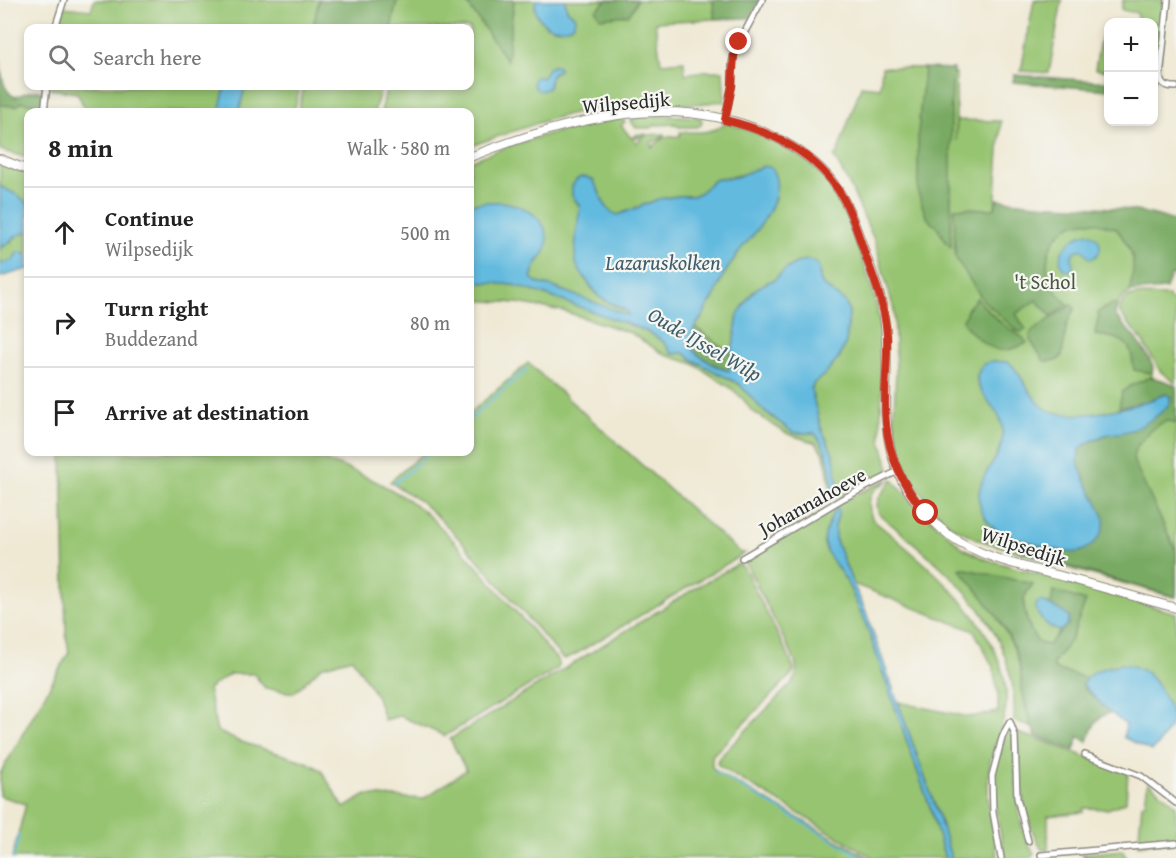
<!DOCTYPE html>
<meta charset="utf-8">
<style>
body{margin:0;font-family:"Gentium Book Plus",serif;background:#f2f2f2;color:#222}
.controls{position:absolute;right:18px;top:18px;display:grid;overflow:hidden;border-radius:12px;box-shadow:0 3px 9px #0003}
.controls button{width:54px;height:54px;display:grid;place-items:center;padding:0;border:0;border-bottom:2px solid #e0e0e0;background:#fff;color:#222;font:30px sans-serif}
.stop{position:absolute;width:18px;height:18px;margin:-14px;border:4px solid #c8321e;border-radius:50%;background:#fff}
.stop.end{background:#c8321e;border-color:#fff;box-shadow:0 2px 6px #0008}
.list{margin:0;padding:0;list-style:none}
h2{display:flex;justify-content:space-between;align-items:center;height:78px;margin:0;padding:0 24px;font-size:26px}
h2 small{font-size:20px;font-weight:400;color:#767676}
.list li{display:grid;grid-template-columns:39px 1fr auto;gap:18px;align-items:center;box-sizing:border-box;height:90px;padding:0 24px;border-top:2px solid #e0e0e0}
.list b{display:block;font-size:22px;white-space:nowrap}
.list p{margin:0;font-size:20px;white-space:nowrap;color:#767676}
.list em{font-size:20px;font-style:normal;color:#767676}
.icon{flex:none;width:33px;height:33px;fill:none;stroke:currentColor;stroke-width:2;stroke-linecap:round;stroke-linejoin:round}
.map{position:relative;flex:none;width:1176px;height:858px;overflow:hidden}
.search{position:absolute;background:#fff;box-shadow:0 3px 9px #0003;left:24px;top:24px;width:450px;height:66px;display:flex;align-items:center;gap:15px;box-sizing:border-box;padding:0 21px;border-radius:12px;color:#767676;font-size:22px}
.panel{position:absolute;background:#fff;box-shadow:0 3px 9px #0003;left:24px;top:108px;width:450px;height:348px;border-radius:12px}
.map>svg:first-child{display:block}
.green{fill:#97c471;stroke:#61784e;stroke-width:1.5;fill-rule:evenodd}
.forest{fill:#79aa63;stroke:#526a47;stroke-width:1.5}
.water{fill:#62badf;stroke:#467285;stroke-width:1.5}
.lines{fill:none;stroke-linecap:round;stroke-linejoin:round}
.stream{stroke:#62badf;stroke-width:2}
.street-casing{stroke:#8d8a80;stroke-width:8}
.secondary-casing{stroke:#8d8a80;stroke-width:10}
.street{stroke:#fff;stroke-width:5}
.secondary{stroke:#fff;stroke-width:8}
.route{stroke:#c8321e;stroke-width:8}
.labels{text-anchor:middle;dominant-baseline:central;stroke-width:4.5;stroke-linejoin:round;paint-order:stroke}
.street-label{font-size:20px;fill:#2b2b2b;stroke:#f6f6f2}
.park-label{font-size:20px;fill:#4b5940;stroke:#f6f6f2}
.water-label{font-size:21px;font-style:italic;fill:#3e5d6a;stroke:#f6f6f2}
</style>
<div class="map">
<svg width="1176" height="858" viewBox="0 0 1176 858">
<rect width="100%" height="100%" fill="#f6f6f2"/>
<filter id="ink" filterUnits="userSpaceOnUse"><feTurbulence type="fractalNoise" baseFrequency=".0167" numOctaves="2"/><feDisplacementMap in="SourceGraphic" scale="12" xChannelSelector="R" yChannelSelector="G"/><feConvolveMatrix kernelMatrix="1 2 1 2 8 2 1 2 1" color-interpolation-filters="sRGB"/></filter>
<filter id="wash" filterUnits="userSpaceOnUse"><feTurbulence type="fractalNoise" baseFrequency=".008" numOctaves="4" result="noise"/><feDisplacementMap in="SourceGraphic" scale="24" xChannelSelector="R" yChannelSelector="G"/><feGaussianBlur stdDeviation="1.35" result="paint"/><feColorMatrix in="noise" values="0 0 0 0 0 0 0 0 0 0 0 0 0 0 0 0 0 1.4 0 .05"/><feComposite in="paint" operator="in"/></filter>
<g filter="url(#wash)">
<rect width="100%" height="100%" fill="#efe9d4"/>
<path class="green" d="M94,0H115L121,2L122,0H319L313,28H58L64,7L91,10Z
M397,0H465L507,60L514,0H536C533,12 538,17 546,26L573,15L567,10L565,0H607L604,2L631,12L637,0H713L715,19L655,22L661,63L684,61L685,74L704,71H723L725,102C715,100 705,105 694,104C659,104 623,103 588,110C548,118 509,133 470,146V112H381L387,86H470V28H391ZM552,66L559,68V70C550,74 550,76 550,86L539,90L535,88L537,76L541,78C546,75 546,69 552,66Z
M1034,0H1062L1049,73L1021,71Z
M1123,0H1166L1158,75L1154,80V22H1137V13L1121,10Z
M1103,35L1108,36V77H1107V71L1095,69L1100,41Z
M882,67L924,68V70L956,73V141L957,120L1001,121L995,209L955,208L995,212L1113,208L1176,276L1170,275C1152,283 1115,291 1115,315L1152,368V379L1176,391V593L1174,597L1053,564L1074,549L984,364C980,369 976,374 977,380C977,385 980,389 983,392C993,405 1003,417 1003,433C1001,464 967,485 984,516C991,528 1000,533 1013,537L1022,553L979,540L953,527L932,508L910,477L904,463L895,431L894,414L896,372L894,310L875,242L850,186L834,157L837,154L861,86L880,88Z
M51,86H224C225,95 220,103 220,112H87L77,93L50,89Z
M245,86H300L294,112H239Z
M304,86H373L381,88L374,112H298Z
M21,102L42,105L41,112H28V158L0,150V105L16,106Z
M641,116H684L701,118L702,122L701,125L697,127H679L676,124L655,125L651,128H636L631,121L634,117Z
M620,118L625,122L621,125L631,138L638,134H646L638,138L637,137L634,139L636,143L646,135L664,134V137L650,143L652,147L665,137L680,136V132C696,132 713,134 726,123C762,133 809,154 830,186C845,208 853,233 862,258C872,286 880,312 882,342C884,374 880,407 881,439C882,446 890,467 889,471C888,473 887,474 886,475L840,498C836,491 840,487 837,480L828,442L821,428L811,392L814,383L825,374L839,358L846,342L849,312L846,303L825,287L821,282L818,265L815,262L806,260L796,263L782,272L774,280L757,288L749,297L738,315L732,354L695,327L702,318L707,306L712,301L723,276L739,251L758,229L766,217L775,198L745,174L714,180L701,192L694,196H678L659,199L618,215C606,212 601,198 597,186L572,195L580,207L575,254L583,276L587,281L595,293L605,301L627,311L628,316L553,287L538,283L531,278L536,264L545,252L534,215L514,205L470,204V161C518,141 568,127 620,118Z
M0,163L28,173V204L19,196L0,186Z
M28,232V256L24,253L16,254L13,260L0,264V248L11,242L18,234Z
M470,282L493,283L513,285L543,294L633,326C644,330 655,335 664,343C668,347 669,351 673,354L683,353L686,354L693,360L739,384L760,407L774,419L795,433H814C826,446 830,461 832,478C833,486 833,491 835,498H832L827,468L824,455L816,443L788,434L770,423L751,410L744,400L731,388L694,364L665,355L631,333L563,311L517,303L470,300Z
M1136,295L1169,296L1170,300L1176,302V383L1161,372L1141,339L1120,313C1119,303 1126,297 1136,295Z
M528,363L737,550L742,553H745L574,655L565,659L562,658L467,547L439,518L420,501L390,482L424,452H470V413Z
M62,452H292C333,459 388,484 421,509C443,527 462,550 481,571C507,601 533,631 558,661V668L445,736L400,716L384,720L377,697L352,658L321,667L294,693L265,688L254,674H230L208,689L217,731L238,741L307,762L321,770L344,808L366,795L423,799L466,770L450,739L702,584L738,564L744,568L790,659L794,669L793,673L712,756V767L720,774L869,858H12L26,804L0,796V774L69,652L66,634Z
M888,479C885,484 882,485 877,488C867,496 868,509 873,520C925,563 1012,630 1006,706C1004,726 994,743 990,763C984,794 992,827 998,858H951L939,817L898,702L969,717L998,712V693L993,667L974,631L853,584L834,535L835,526L838,515L835,509L826,530L824,543L827,552L846,580L864,619L930,807L945,858H874L735,776L717,764L718,759L792,683C797,674 798,670 795,661L746,564V560L750,556L842,501Z
M892,479L914,504L963,548L985,559L1176,613V720L1173,722V718L1156,684L1105,668L1086,678L1054,669L1053,664L1070,641L1075,630L1054,591L1051,606L1047,603L1059,631H1060L1048,646C1047,645 1040,643 1039,643C1031,636 1023,611 1024,601C1024,594 1029,589 1033,584L997,618C1007,633 1017,650 1020,669C1024,689 1023,709 1033,728L1014,721C1019,622 947,571 879,514C872,498 886,492 892,479Z
M1008,730L1012,731L1014,734C1016,767 1014,828 1034,853L1031,858H1005L994,799V771L1006,733Z
M1017,733L1038,739L1128,772L1126,802L1108,809L1084,808L1083,812L1048,816V850H1042C1020,814 1020,774 1017,733Z
M1148,782L1176,805V841L1138,845L1142,804L1145,803Z
M1122,850L1127,858H1085L1082,854Z"/>
<path class="forest" d="M319,0H397L391,28H313Z
M465,0H514L507,61Z
M607,0H637L631,12L628,15L600,18L596,10Z
M713,0H760L750,18L715,19Z
M0,59C2,72 1,90 15,97C27,92 29,90 43,91L42,105L21,102L16,106L0,105Z
M924,68L953,69L951,106V247L945,241L936,225L931,223L925,214L918,193V133Z
M1014,75L1108,82V90L1013,82Z
M997,199C1010,201 1024,203 1038,204C1086,208 1130,204 1176,222V276L1171,275L1166,289L1130,292C1130,285 1133,276 1133,268C1135,252 1124,240 1116,228C1105,226 1095,220 1084,222C1053,226 1039,259 1052,286C1056,293 1062,298 1068,304L1051,316L1036,300L1016,314L1026,330L1021,332L1016,330L983,300L955,257L954,208L995,209Z
M977,298C985,308 994,317 1004,325C1012,331 1023,335 1027,343C1006,353 997,354 979,339C973,333 966,329 963,321L968,308Z
M1112,304H1117L1115,313L1116,316C1130,333 1145,347 1153,367L1152,373L1134,370C1132,363 1133,357 1130,350C1125,337 1107,337 1095,335L1098,318L1099,317L1098,313L1101,310Z
M1071,305L1075,308L1067,323L1062,356C1057,363 1052,361 1044,361L1030,340L1031,332Z
M695,327L732,354L730,371L729,372L726,370C716,366 690,353 690,342C690,337 694,331 695,327Z
M1150,377L1165,381L1176,386V424L1169,421C1166,422 1163,422 1160,424C1152,428 1136,445 1134,453C1132,458 1134,463 1136,467L1176,551V597L1022,553L1013,537L1068,552H1080L1104,517L1078,466V457L1081,447L1085,444L1105,435L1131,430L1140,426L1167,406L1171,398L1170,396L1165,394L1147,401L1119,408L1122,392L1130,386Z
M962,568L1033,584C1029,589 1024,594 1024,601C1023,611 1031,636 1039,642C1040,643 1047,645 1048,645L1068,624L1069,617L1059,610L1051,606L1053,591L1086,601L1070,641L1053,664L1054,669L1086,678L1083,685L1084,688L1111,713C1096,715 1092,729 1087,742L1079,736L1074,750L1036,736C1028,719 1024,702 1021,683C1021,678 1021,673 1020,668C1013,630 983,599 960,569Z"/>
<path class="water" d="M536,0H565L567,10L575,17L574,24C557,37 530,21 536,0Z
M554,66L558,67L559,70C546,75 553,79 548,88L542,91C534,90 532,85 534,78L537,76L541,78L544,76L548,68Z
M224,87V86H245L239,112H220C219,103 225,96 224,87Z
M764,166L771,168C785,188 769,215 756,231C751,239 743,245 738,253C733,260 728,268 723,276C720,281 718,287 716,293C713,299 709,303 706,309C705,311 704,314 702,317C697,324 690,332 690,342C690,354 720,369 729,371L738,315L749,297L757,288L768,282L774,280L782,272L796,263L806,260L812,261L818,265L821,283L825,287L846,303L849,314L846,342L839,358L825,374L814,383L811,389L821,428L833,454L836,466L837,480L839,485L838,495L835,498C828,474 833,453 814,433H795L791,431L760,407L739,384L693,360L686,354L683,353L672,354C670,351 668,348 666,345C659,336 644,330 633,326L543,294L513,285L493,283L470,282V204C480,203 491,201 502,202C525,205 551,220 547,246C546,252 542,256 538,261C535,266 532,273 531,278L538,283L553,287L628,315L627,311L599,297L579,270L575,261L576,237L580,207L572,195V186L577,179L581,177H586L593,180C601,192 603,212 618,215L659,199L679,196H694L701,192L714,180L736,177Z
M0,186L19,196L28,204V232C13,234 13,243 0,248Z
M1088,233C1103,237 1105,254 1090,259L1083,250H1077L1072,255L1073,268L1070,271L1064,270C1052,254 1072,236 1088,233Z
M18,252H22L28,256V269L0,277V264L13,260Z
M993,361L1007,362L1011,364C1023,377 1029,395 1042,406C1065,426 1141,406 1165,394L1170,396C1170,400 1171,400 1169,404C1163,413 1141,427 1132,430C1123,433 1113,433 1105,435C1099,437 1093,440 1088,443C1059,457 1102,500 1104,519C1105,527 1102,534 1097,540C1092,545 1085,551 1078,552C1065,555 1034,543 1021,539C1004,535 993,531 984,516C975,500 979,483 989,468C993,462 998,456 1000,449C1002,442 1003,433 1002,426C1000,407 969,389 979,371C982,364 986,362 993,361Z
M838,508V515L835,526V539L853,584L865,609L871,627L939,817L951,858H945L930,807L864,619L846,580L827,552L824,543L826,530L835,509Z
M1041,601L1059,610L1069,617C1068,624 1066,628 1059,631C1049,628 1039,618 1035,608L1037,603Z
M1121,664C1129,665 1138,667 1145,672C1156,679 1173,709 1173,722L1158,745L1151,751L1123,737L1126,725L1107,710L1083,685C1087,670 1108,667 1121,664Z"/>
<g class="lines">
<path class="stream" d="M470,419L527,369
M395,483L431,452
M714,771L864,858
M13,858L19,835"/>
</g>
</g>
<g filter="url(#ink)">
<g class="lines">
<g class="street-casing">
<path id="street" d="M1168,0L1160,77C1162,86 1168,87 1176,87
M55,28L64,0
M44,112L47,86
M725,120L732,85V64L735,50L762,0
M742,558L842,499L898,471
M1085,755L1141,776L1176,803
M1041,855L1176,843
M1001,858L993,812L992,776L1002,738L1006,729L1010,722L1015,736L1017,798L1028,841"/>
</g>
<g class="secondary-casing">
<path id="secondary" d="M470,157C561,121 671,90 766,133C789,143 811,157 828,176C847,198 856,227 865,253C873,274 881,294 884,317C894,382 869,445 917,503C926,514 937,526 949,535C984,560 1028,567 1068,578C1104,588 1140,598 1176,608
M0,159L28,170"/>
</g>
<use href="#street" class="street"/>
<use href="#secondary" class="secondary"/>
</g>
</g>
<g class="lines" filter="url(#ink)">
<path class="route" d="M739,42L734,55L732,86L725,120C771,131 819,154 843,198C853,216 859,237 866,257C876,283 885,308 887,336C888,365 883,394 886,423C889,457 903,487 926,513"/>
</g>
<g class="labels">
<g class="street-label">
<text transform="translate(626 102) rotate(-5)">Wilpsedijk</text>
<text transform="translate(812 501) rotate(-29)">Johannahoeve</text>
<text transform="translate(1024 546) rotate(18)">Wilpsedijk</text>
</g>
<g class="park-label">
<text x="1045" y="281">'t Schol</text>
</g>
<g class="water-label">
<text x="663" y="262">Lazaruskolken</text>
<text transform="translate(705 344) rotate(30)">Oude IJssel Wilp</text>
</g>
</g>
</svg>
<div class="controls">
<button>+</button>
<button>−</button>
</div>
<div class="stop" style="left:926px;top:513px"></div>
<div class="stop end" style="left:739px;top:42px"></div>
<div class="search"><svg class="icon" aria-label="search" viewBox="0 0 24 24"><circle cx="10" cy="10" r="6"/><path d="M15 15l6 6"/></svg>Search here</div>
<section class="panel">
<h2>8 min<small>Walk · 580 m</small></h2>
<ul class="list">
<li><svg class="icon" aria-label="ahead" viewBox="0 0 24 24"><path d="M12 20V5M6 11l6-6 6 6"/></svg><div><b>Continue</b><p>Wilpsedijk</p></div><em>500 m</em></li>
<li><svg class="icon" aria-label="right" viewBox="0 0 24 24"><path d="M7 20v-9h11M14 6l5 5-5 5"/></svg><div><b>Turn right</b><p>Buddezand</p></div><em>80 m</em></li>
<li><svg class="icon" aria-label="arrive" viewBox="0 0 24 24"><path d="M6 21V4h12l-3 4 3 4H6"/></svg><div><b>Arrive at destination</b></div></li>
</ul>
</section>
</div>
